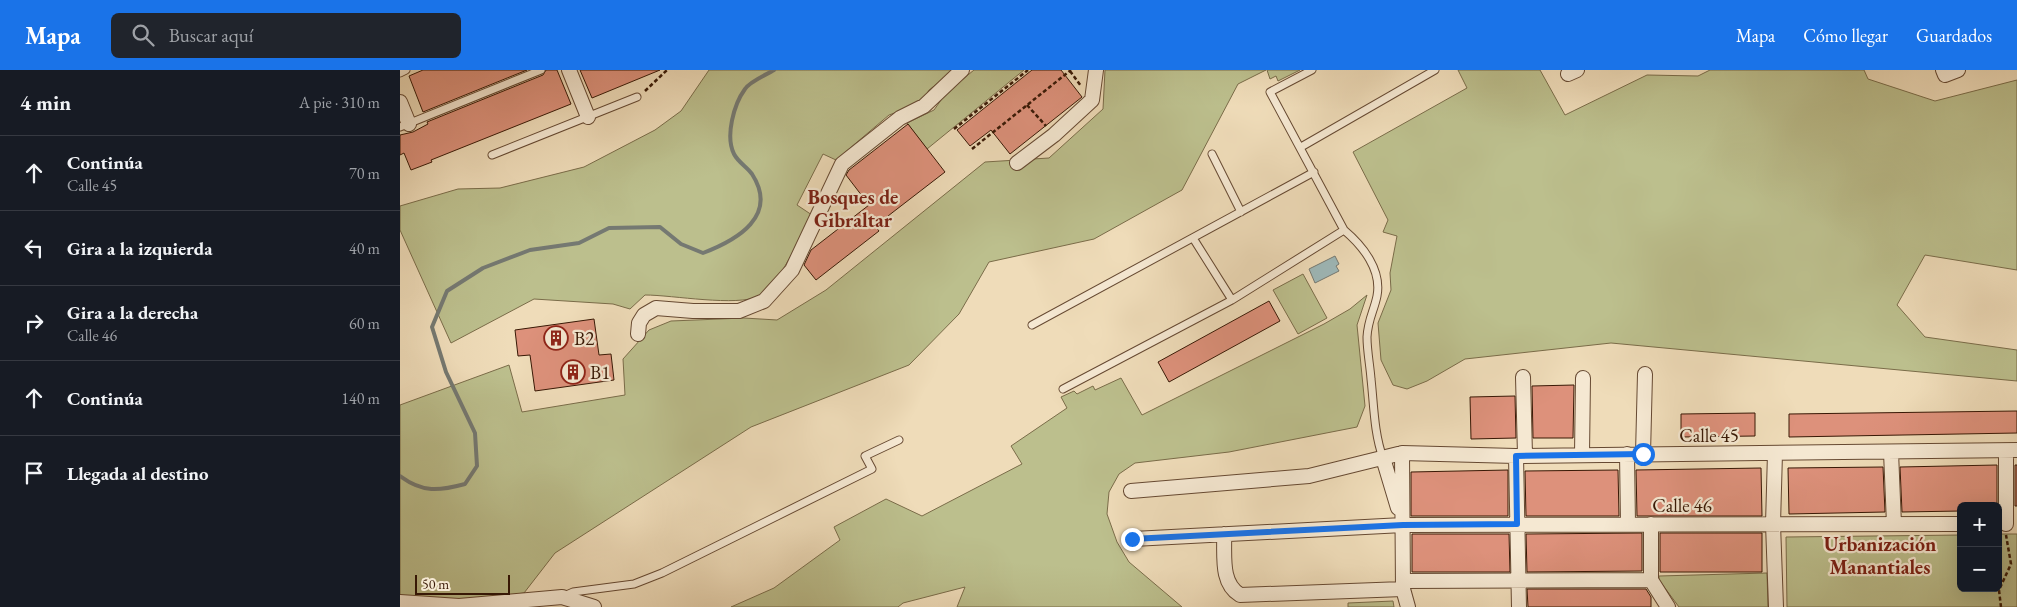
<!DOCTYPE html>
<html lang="es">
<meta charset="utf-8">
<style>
body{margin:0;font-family:"EB Garamond",serif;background:#20242c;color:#f1f3f6}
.controls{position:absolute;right:15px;bottom:15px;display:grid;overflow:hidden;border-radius:8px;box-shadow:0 5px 20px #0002}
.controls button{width:45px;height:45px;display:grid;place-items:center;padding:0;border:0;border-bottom:1px solid #363941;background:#171b24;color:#f1f3f6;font:25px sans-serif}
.scale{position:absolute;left:15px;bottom:12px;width:95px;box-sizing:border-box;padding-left:5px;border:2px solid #381805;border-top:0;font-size:14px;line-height:18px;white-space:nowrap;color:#381805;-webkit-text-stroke:4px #f5e8d2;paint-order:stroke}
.stop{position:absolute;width:15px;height:15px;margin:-11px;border:4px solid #1a73e8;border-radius:50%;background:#fff}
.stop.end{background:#1a73e8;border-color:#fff;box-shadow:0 1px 5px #0008}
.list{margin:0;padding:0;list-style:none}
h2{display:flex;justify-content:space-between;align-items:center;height:65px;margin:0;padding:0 20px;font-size:21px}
h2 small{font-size:16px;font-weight:400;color:#9ea1a6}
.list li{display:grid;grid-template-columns:32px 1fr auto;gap:15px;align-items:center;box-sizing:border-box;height:75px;padding:0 20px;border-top:1px solid #363941}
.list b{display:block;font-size:19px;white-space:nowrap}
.list p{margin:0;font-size:16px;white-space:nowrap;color:#9ea1a6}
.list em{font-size:16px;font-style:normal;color:#9ea1a6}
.icon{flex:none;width:28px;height:28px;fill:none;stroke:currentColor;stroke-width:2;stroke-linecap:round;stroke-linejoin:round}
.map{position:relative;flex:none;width:1617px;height:537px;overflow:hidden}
header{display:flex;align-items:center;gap:30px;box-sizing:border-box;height:70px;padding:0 25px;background:#1a73e8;color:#fff}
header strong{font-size:24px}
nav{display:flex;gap:28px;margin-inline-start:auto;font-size:18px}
.search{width:350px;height:45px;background:#20242c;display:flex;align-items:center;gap:12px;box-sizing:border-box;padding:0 18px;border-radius:8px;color:#9ea1a6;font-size:19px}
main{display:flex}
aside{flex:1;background:#171b24}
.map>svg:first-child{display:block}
.green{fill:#bcbf8d;stroke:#7a6c49}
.water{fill:#9eb9ba;stroke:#757972}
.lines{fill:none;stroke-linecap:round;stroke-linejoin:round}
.stream{stroke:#757972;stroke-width:4}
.building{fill:#dd917b;stroke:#381805}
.service-casing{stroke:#664932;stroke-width:9}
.minor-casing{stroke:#664932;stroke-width:16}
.path{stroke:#381805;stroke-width:2.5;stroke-dasharray:4 2.5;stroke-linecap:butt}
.service{stroke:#f5e8d2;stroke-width:7}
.minor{stroke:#f5e8d2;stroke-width:14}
.route{stroke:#1a73e8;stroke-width:6}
.labels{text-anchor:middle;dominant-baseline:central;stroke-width:4.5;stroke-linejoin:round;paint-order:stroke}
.poi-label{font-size:19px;fill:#381805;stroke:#f5e8d2;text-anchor:start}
.street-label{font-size:19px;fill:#381805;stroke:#f5e8d2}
.neighbourhood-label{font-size:20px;font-weight:bold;fill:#7a1f14;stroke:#f5e8d2}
</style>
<header>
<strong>Mapa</strong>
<div class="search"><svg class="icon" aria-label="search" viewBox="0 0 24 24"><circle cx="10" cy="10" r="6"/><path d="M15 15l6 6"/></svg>Buscar aquí</div>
<nav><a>Mapa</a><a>Cómo llegar</a><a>Guardados</a></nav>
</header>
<main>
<aside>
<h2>4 min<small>A pie · 310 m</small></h2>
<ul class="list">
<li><svg class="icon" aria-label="ahead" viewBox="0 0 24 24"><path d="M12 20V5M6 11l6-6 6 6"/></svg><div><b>Continúa</b><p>Calle 45</p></div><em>70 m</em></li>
<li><svg class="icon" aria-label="left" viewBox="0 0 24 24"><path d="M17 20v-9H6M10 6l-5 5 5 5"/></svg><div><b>Gira a la izquierda</b></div><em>40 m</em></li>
<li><svg class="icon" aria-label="right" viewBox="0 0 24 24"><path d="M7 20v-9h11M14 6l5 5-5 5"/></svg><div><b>Gira a la derecha</b><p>Calle 46</p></div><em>60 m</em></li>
<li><svg class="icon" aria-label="ahead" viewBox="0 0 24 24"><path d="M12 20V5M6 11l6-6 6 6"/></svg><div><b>Continúa</b></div><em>140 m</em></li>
<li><svg class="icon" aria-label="arrive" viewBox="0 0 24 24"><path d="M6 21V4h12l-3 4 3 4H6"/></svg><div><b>Llegada al destino</b></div></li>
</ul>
</aside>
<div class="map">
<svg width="1617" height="537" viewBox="0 0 1617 537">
<rect width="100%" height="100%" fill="#efdcb9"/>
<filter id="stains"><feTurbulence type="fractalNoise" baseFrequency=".004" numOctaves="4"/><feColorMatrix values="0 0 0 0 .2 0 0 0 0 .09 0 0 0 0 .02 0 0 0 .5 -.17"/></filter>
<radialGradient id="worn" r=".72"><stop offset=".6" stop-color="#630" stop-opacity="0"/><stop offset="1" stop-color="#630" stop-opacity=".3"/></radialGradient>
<path class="green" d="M309,0H555L529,20L522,33L489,45L436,90L423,84L397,135L412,145C403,163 377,218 360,226C336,237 273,225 245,225L230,239L213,234L134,229L51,273L0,160V136L58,119L100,118L184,97L255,60L281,41Z
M574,0H624L527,79L507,53L534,40L546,23Z
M705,0H866L838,14L782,120L694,169L589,192L559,244L509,295L351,357L155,483L124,523L73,530H0V335L109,295L122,342L225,325L223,289L249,260L271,251L344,248L377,250L426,220L585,92L649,88L703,39Z
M867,0H900L878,11L876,6L870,9Z
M1058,0H1140L1165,45L1247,5L1298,6L1310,0H1464L1468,9L1535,31L1617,10V200L1525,185L1497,235L1525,267L1617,280V311L1211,273L1065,289L1027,311L1007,319L993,315L981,290L978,253L991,220L990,203L997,166L983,162L988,150L953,82L1067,18Z
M903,204L927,248L898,264L873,220Z
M967,225L957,255L965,336L957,357L829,382L735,393L719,404L709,422L707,444L717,472L729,492L782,537H557L565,517L503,533L498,537H331L374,518L440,470L434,457L486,429L522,446L622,394L611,376L667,338L661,327L674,321L677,324L693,316L695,320L721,308L742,345L924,254L950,239Z
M1598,464H1617V537H1387L1386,467L1561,465V518H1598Z
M1367,503L1368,537H1279L1259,510V506Z
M993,531L994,537H948V533Z"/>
<path class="water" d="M935,186L939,194L936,196L939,201L915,213L909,199Z"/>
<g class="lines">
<path class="stream" d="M0,406C23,423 39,421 65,414L77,396L75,363L46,302L32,257L47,221L83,198L130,180L179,173L209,158L260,157L281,174L303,183C337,170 379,146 352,104C347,97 338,92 334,84C325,66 334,34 345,19C350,11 366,5 374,0"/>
</g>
<path class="building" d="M23,0H127L23,42L9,6Z
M146,0H157L171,34L31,90L32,92L11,100L4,83L0,85V65L13,62L28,54L27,52L143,5Z
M180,0H260L192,28Z
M632,0H661L682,27L610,84L591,60L570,76L557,60Z
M508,54L545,102L475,156L479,161L416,210L404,195L411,180L469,135L446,105L449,100Z
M869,231L880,251L769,312L758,292Z
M194,249L199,285L211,284L214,310L135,321L130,285L118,286L115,260Z
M1174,315L1173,368H1133L1132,316Z
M1115,326L1116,368L1071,369L1070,327Z
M1617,341V363L1389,367V344Z
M1355,343V366L1281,367V344Z
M1597,395V436H1561V441L1502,442L1500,397Z
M1615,395H1617V436H1615Z
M1483,397L1485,442L1389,444L1388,398Z
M1361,398L1362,446H1237L1236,400Z
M1108,400V446H1011V402Z
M1218,400L1219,446H1126L1125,401Z
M1242,463V501L1127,502L1126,464Z
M1260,463H1362V502H1260Z
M1012,464H1109L1110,502H1012Z
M1127,519H1246L1251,527V537H1128Z"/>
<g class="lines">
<g class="service-casing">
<path id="service" d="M912,0L870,22L944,160C963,176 982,200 977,226C974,241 968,249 967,267C967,281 970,295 971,309C974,336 974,363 983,388
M0,3L6,0
M0,57L141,0
M901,77L1035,0
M812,84L841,142
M92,85L237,27
M793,168L832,230
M632,255L914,102
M663,319L832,230L944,160
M164,526L173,522L234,514L262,503L472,399L465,386L499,370"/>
</g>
<g class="minor-casing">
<path id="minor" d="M169,0L188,47
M1543,0L1545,5L1558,0
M1168,4L1177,0
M0,32L9,54
M617,93L654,65L692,30L696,0
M238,264L239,253L244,245L256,238L293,241H339L364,231L392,200L442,94L500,48L524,36L562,0
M1123,307L1125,385
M1491,382L1494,454
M1002,383L1003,519L1008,537
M1375,383L1373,454L1376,537
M1182,384L1183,308
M1227,384L1228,454
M1243,384L1245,304
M1116,386L1119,537
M983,388L998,438
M731,421L909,406L1002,383L1116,386L1617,380
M1251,454V510L1268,537
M1606,454V381
M824,464C825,485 820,513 840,525L1003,519
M733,469L1003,455L1561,454
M1003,511L1251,510
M0,532L59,536L162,527L194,537"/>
</g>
<path class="path" d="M670,1L681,16
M245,21L267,0
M627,35L646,56
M554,59L628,0
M572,79L671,0
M1601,537L1599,520L1611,494L1606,465"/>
<use href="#service" class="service"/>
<use href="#minor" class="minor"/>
</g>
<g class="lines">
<path class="route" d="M732,469L1003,455L1117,454L1116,386L1243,384"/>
</g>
<defs>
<g id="building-ring" transform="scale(1.25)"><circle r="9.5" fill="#f5e8d2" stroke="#8f2418" stroke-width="1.5"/><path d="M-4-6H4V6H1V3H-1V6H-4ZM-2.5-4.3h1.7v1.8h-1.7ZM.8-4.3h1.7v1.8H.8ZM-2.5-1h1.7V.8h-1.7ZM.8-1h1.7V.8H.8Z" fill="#8f2418"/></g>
</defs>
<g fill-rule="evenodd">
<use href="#building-ring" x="156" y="268"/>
<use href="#building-ring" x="173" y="302"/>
</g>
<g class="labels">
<g class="poi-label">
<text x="174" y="268">B2</text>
<text x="190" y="302">B1</text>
</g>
<g class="street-label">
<text x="1309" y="365">Calle 45</text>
<text x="1282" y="435">Calle 46</text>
</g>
<g class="neighbourhood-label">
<text x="453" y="127">Bosques de<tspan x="453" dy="23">Gibraltar</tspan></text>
<text x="1480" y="474">Urbanización<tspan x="1480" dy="23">Manantiales</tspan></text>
</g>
</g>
<rect width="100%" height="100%" filter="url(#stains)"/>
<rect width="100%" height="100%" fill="url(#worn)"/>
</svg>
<div class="controls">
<button>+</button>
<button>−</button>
</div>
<div class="scale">50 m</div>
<div class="stop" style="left:1243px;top:384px"></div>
<div class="stop end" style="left:732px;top:469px"></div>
</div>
</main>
